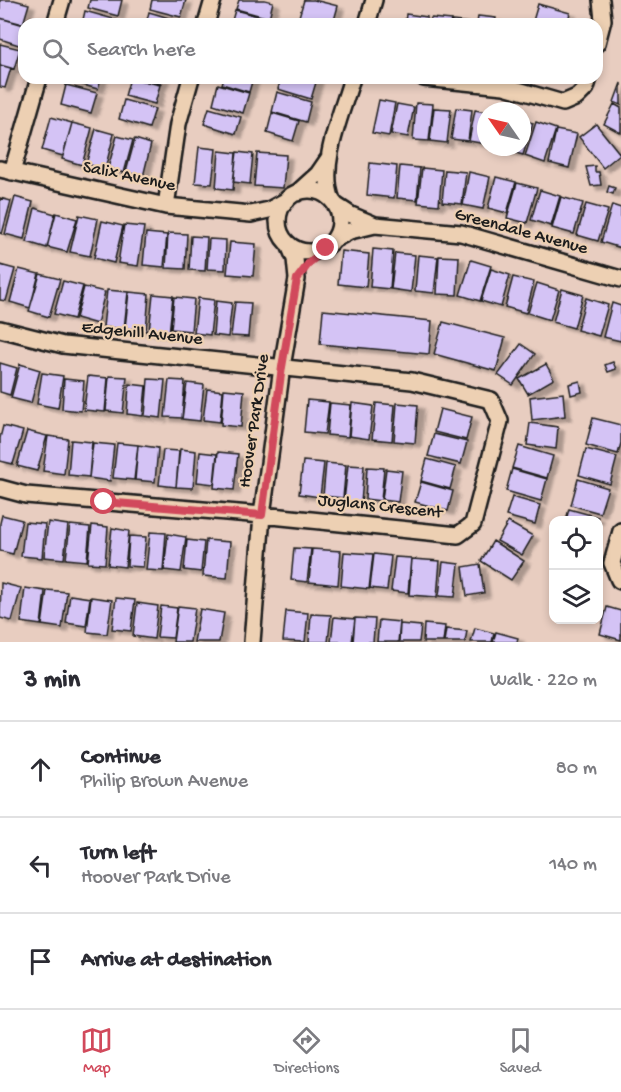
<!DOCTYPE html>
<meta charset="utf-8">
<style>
body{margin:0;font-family:"Gochi Hand",sans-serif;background:#f7f7f7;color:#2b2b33}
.controls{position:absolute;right:18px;bottom:18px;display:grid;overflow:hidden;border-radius:12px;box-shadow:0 3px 9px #0003}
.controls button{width:54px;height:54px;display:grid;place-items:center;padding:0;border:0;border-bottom:2px solid #e1e1e2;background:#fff;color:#2b2b33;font:30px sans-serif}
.compass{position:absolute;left:477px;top:102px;width:54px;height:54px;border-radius:50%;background:#fff;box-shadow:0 3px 9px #0003;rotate:304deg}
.stop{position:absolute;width:18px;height:18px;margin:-14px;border:4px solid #d1495b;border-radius:50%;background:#fff}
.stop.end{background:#d1495b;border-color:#fff;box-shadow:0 2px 6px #0008}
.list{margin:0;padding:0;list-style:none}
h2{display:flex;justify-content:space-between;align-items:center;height:78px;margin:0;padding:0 24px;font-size:26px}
h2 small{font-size:20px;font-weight:400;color:#7c7c81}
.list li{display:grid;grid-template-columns:39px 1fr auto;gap:18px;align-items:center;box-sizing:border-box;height:96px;padding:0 24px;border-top:2px solid #e1e1e2}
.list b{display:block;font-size:22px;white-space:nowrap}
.list p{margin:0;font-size:20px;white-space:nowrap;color:#7c7c81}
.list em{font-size:20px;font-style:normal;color:#7c7c81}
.icon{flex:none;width:33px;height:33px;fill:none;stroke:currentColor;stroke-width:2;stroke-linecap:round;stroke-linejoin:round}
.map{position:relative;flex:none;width:621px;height:642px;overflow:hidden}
.search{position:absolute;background:#fff;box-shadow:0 3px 9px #0003;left:18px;right:18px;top:18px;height:66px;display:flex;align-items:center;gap:15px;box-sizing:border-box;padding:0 21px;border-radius:18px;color:#7c7c81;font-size:22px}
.sheet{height:366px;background:#fff}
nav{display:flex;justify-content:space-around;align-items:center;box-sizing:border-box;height:84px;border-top:2px solid #e1e1e2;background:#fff;font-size:16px;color:#7c7c81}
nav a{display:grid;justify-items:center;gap:3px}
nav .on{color:#d1495b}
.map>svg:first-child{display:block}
.building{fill:#d4c3f5;stroke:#1c1c1c;stroke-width:1.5;filter:url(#shadow)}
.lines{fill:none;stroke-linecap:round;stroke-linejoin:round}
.minor-casing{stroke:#1c1c1c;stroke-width:20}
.minor{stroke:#edd0b3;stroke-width:15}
.route{stroke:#d1495b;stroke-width:8}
.labels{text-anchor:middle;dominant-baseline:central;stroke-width:4.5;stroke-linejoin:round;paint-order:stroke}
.street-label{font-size:18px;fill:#1c1c1c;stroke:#edd0b3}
</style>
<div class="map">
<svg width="621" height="642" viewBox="0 0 621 642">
<defs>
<filter id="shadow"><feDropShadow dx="6" dy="4" stdDeviation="1.5" flood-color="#0004"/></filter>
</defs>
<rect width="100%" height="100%" fill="#e8cdc0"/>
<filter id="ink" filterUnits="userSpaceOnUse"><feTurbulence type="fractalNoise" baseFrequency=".0167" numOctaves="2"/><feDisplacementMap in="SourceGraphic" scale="12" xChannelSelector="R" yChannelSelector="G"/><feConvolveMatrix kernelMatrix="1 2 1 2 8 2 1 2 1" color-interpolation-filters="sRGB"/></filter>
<g filter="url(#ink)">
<path class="building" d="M0,0H14L29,4L23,24L0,18Z
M90,0H122L118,16L88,8Z
M152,0H186L181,17L150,9Z
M239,0H265L273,2L269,18L236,9Z
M304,0H314L338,6L333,24H314L298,20Z
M538,4L570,13L567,24H542L533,21Z
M235,10L269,19L267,24H231Z
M85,11L117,20L116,24H82Z
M149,12L179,21L178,24H146Z
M406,14L427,17V24H405Z
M478,16L496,18L495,24H477Z
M0,18L24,25L22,46L0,39Z
M431,18L451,20L450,24H430Z
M452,21L473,23L472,24H451Z
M0,44L20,49L14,69L0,65Z
M0,65L11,68L5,88L0,87Z
M66,78H101L98,89L65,80Z
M130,78L160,85L155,104L125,96Z
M141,78H163L161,84Z
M224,78H253L249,92L222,84Z
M281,78L317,79L311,99L278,89Z
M621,83V105L614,102Z
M218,84L249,93L243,113L213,104Z
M66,85L97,93L91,113L61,105Z
M277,92L311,102L306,122L272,112Z
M124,100L155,109L149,128L119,119Z
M379,100L395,103L389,136L372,133Z
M416,103L433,104L429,141L413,140Z
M397,104L414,107L408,137L391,134Z
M614,104L621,108V133L604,124Z
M209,108L241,117L236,134L204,124Z
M434,108L451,109L447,143L430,141Z
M456,108L472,110L468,141L451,139Z
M475,110L486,112V144L469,141Z
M272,113L299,121L293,141L267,133Z
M51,117L72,123L63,156L42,150Z
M522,120L533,123L523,155L506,150L507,147H522Z
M536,122L556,129L545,163L525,156Z
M72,123L92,128L82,165L62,159Z
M596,124L620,154L603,168L579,137Z
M96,129L114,134L105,169L86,164Z
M556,130L577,134L569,168L549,163Z
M117,136L133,140L124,173L108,168Z
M135,139L151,144L143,177L126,172Z
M199,147L216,149L212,184L195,183Z
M219,151L236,153L233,190L216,188Z
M237,152L253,154L250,184L233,182Z
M257,153L286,155L283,188L254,186Z
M370,163L397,166L394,198L367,195Z
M400,166L420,168L417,200L397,198Z
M595,166V172H599L601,185L591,186L586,167Z
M422,168L442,170L439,205L418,203Z
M445,170L466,172L462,204L442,202Z
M469,172L490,177L483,209L463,205Z
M496,177L516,182L507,213L488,208Z
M517,183L537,188L527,223L507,218Z
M609,186L615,188L613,194L607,192Z
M540,190L560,196L551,226L531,220Z
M15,197L33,202L24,239L5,234Z
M561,197L583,203L574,234L552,228Z
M0,198L11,201L2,234L0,233Z
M586,204L608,210L598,241L577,235Z
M612,205L621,208V248L601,242Z
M35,208L55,214L47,248L27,242Z
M56,213L77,219L67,252L47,247Z
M79,215L98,219L90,256L70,252Z
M102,221L123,226L114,263L94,258Z
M124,225L144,227L138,266L118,263Z
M146,233L167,235L164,267L143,265Z
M168,233L187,234L185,269L166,268Z
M191,236L207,237L205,271L189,270Z
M209,239L226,240L225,270L207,269Z
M230,242L256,244L253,276L227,274Z
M373,249L393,251L390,289L370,287Z
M341,251L369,254L366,287L338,284Z
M395,253L415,255L411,292L391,289Z
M418,255L438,257L434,293L415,291Z
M439,256L459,257L457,295L437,294Z
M471,260L491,266L480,301L460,295Z
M0,265L15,269L6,301L0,300Z
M19,269L39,274L30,308L10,302Z
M491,269L510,275L501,307L481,301Z
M40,274L60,279L49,317L29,311Z
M513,277L534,282L526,313L505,307Z
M63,281L83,286L74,319L54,314Z
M537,283L559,290L550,320L528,313Z
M84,287L105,292L97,324L76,318Z
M562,289L583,295L574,328L553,322Z
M107,290L128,292L124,329L103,327Z
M129,292L149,294L146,331L125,328Z
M153,294L173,296L169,334L149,332Z
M174,297L194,299L191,331L171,329Z
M198,298L214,300L210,335L194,333Z
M586,298L608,305L599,336L577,330Z
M216,301L232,303L228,337L213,335Z
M235,302L251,303L248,337L231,336Z
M612,303L621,306V341L603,337Z
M323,310L432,321L429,354L320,344Z
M443,322L505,338L496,371L434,354Z
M521,344L535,354L513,385L498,375Z
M613,362L616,369L608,372L605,365Z
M0,363L17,368L10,395L0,392Z
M20,364L40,370L31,403L11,398Z
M546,364L554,379L528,394L519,379Z
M42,373L63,376L58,408L37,404Z
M88,376L108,378L105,412L84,410Z
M109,376L127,377L123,413L106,411Z
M64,379L84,381L81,411L62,409Z
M148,379L165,380L161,418L145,416Z
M169,380L185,381L182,418L165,417Z
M580,381L582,392L571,395L569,384Z
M187,383L204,385L200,421L182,419Z
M129,384L146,386L143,416L127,414Z
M207,389L223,391L220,422L203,420Z
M224,389L244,391L241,427L221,425Z
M563,393L565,416L532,420L530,397Z
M307,400L329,402L325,434L304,432Z
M330,403L351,405L348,437L327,435Z
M352,403L373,406L369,439L349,436Z
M376,403L395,405L392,441L372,439Z
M397,403L418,405L415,443L394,441Z
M440,409L472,417L466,440L434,432Z
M593,418L621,425V443L618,454L586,445Z
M530,423L558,427L556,449L527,445Z
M3,426L23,431L13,464L0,461V438Z
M27,431L47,436L37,471L17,466Z
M434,434L467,442L461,464L428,456Z
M48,436L68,439L64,474L43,471Z
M71,440L92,442L89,477L68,475Z
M93,443L114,445L110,481L89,478Z
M117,443L138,445L134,480L113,478Z
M138,445L158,448L155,482L135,480Z
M519,446L553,456L547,478L512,468Z
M180,449L196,451L193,488L176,487Z
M586,449L617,457L610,484L579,475Z
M163,450L179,451L176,487L159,485Z
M200,452L217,454L214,484L197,482Z
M218,452L238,454L234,490L214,488Z
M427,459L456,467L450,489L421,481Z
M303,461L324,463L320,497L299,494Z
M326,463L346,465L343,498L323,496Z
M348,465L364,466L361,503L344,501Z
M367,467L384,468L381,501L365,499Z
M386,469L402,471L398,502L382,500Z
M512,469L547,479L541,501L506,491Z
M578,479L608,488L600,513L571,505Z
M421,482L453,491L448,511L415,502Z
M512,497L540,505L535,524L506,516Z
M569,509L598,517L597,520H566Z
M2,515L22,520L13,554L0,551V523Z
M25,522L45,524L42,558L21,556Z
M48,522L68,525L64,559L44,557Z
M508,522L533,536L522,555L497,541Z
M70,525L90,527L87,561L66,559Z
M92,525L108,527L105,564L88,563Z
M112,528L129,531L125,567L108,565Z
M150,532L166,533L163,571L146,570Z
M168,534L186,537L181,572L164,570Z
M129,536L146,537L143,567L127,566Z
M187,540L204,542L201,572L184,570Z
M206,540L230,542L227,578L203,576Z
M493,541L524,561L511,580L481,561Z
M294,548L311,549L307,582L291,580Z
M312,549L341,551L338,585L309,582Z
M344,552L373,554L369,589L341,586Z
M374,554L391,556L387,590L370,588Z
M395,557L411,558L408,593L391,591Z
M412,559L440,561L437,597L409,595Z
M443,562L459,564L455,597L439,596Z
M480,564L484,593L467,596L463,567Z
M1,583L21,588L12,621L0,618Z
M25,588L45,591L41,625L21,622Z
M47,590L67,592L62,628L42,625Z
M70,595L90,598L86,626L66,623Z
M91,597L112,600L107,634L87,632Z
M116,598L135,600L131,631L112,629Z
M137,603L158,606L154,639L133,636Z
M161,606L177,608L173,638L157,637Z
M178,606L195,608L190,642H173Z
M607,607L621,611V640L600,634Z
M200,609L224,613L219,642H194Z
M286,611L308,613L305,642L283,641Z
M311,614L331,615L328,642H309Z
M334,617L355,619L352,642H331Z
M355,618L375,619L373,642H353Z
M379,620L400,622L398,642H377Z
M400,624L421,626L419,642H399Z
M424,624L445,626L443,642H423Z
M475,628L494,633L492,642H471Z
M446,629L467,631L465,642H444Z
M496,632L518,638L517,642H493Z"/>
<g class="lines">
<g class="minor-casing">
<path id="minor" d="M55,24L62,0
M206,24L213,0
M367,24L374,0
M597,43L603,20L601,0
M424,78L504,86L563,103L577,97L586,88L589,78
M0,169L166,206L251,214L269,210L287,200
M12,172L39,78
M278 221a31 31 0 1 1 62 0a31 31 0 1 1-62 0Z
M297,193L318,174L329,158
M332,200C318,165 342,113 352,78
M166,206L178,124L191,78
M337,206L351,215L375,225L461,233L621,279
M335,239L350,231L375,225
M0,329L63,345L412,381L491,400L500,421L473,524L458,535L262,515L26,495L0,488
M621,531L612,563L619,580L621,581
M252,642L262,515L282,367L297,279L295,259L289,245"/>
</g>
<use href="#minor" class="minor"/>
</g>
</g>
<g class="lines" filter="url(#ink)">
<path class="route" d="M104,502L262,515L282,367L297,279L309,263L326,248"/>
</g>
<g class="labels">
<g class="street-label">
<text transform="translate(129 177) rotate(12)">Salix Avenue</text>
<text transform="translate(521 232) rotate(15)">Greendale Avenue</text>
<text transform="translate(142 334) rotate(6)">Edgehill Avenue</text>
<text transform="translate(255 421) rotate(-82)">Hoover Park Drive</text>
<text transform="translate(380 507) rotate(6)">Juglans Crescent</text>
</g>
</g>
</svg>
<div class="controls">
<button><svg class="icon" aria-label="locate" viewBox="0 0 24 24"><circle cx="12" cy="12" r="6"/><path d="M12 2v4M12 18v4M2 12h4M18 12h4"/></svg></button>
<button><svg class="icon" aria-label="layers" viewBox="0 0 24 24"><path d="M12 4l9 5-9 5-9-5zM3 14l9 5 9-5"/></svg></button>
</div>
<svg class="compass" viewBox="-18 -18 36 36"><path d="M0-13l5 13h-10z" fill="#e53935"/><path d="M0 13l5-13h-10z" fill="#7c7c81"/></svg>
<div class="stop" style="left:104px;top:502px"></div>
<div class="stop end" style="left:326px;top:248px"></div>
<div class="search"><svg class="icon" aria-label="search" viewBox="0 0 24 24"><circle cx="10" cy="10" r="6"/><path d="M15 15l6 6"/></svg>Search here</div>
</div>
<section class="sheet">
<h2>3 min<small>Walk · 220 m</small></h2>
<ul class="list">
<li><svg class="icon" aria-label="ahead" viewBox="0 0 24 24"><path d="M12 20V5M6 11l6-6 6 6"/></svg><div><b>Continue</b><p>Philip Brown Avenue</p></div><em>80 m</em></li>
<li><svg class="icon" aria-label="left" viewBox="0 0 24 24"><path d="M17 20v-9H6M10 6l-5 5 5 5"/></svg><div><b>Turn left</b><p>Hoover Park Drive</p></div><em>140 m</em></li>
<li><svg class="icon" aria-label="arrive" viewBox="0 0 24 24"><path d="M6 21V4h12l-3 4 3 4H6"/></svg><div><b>Arrive at destination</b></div></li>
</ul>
</section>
<nav>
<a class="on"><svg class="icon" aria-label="map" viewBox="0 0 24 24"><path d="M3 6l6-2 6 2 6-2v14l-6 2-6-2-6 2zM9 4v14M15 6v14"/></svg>Map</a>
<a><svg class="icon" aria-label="directions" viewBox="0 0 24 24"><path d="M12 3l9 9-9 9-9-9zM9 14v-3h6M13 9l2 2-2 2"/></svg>Directions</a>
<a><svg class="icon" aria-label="saved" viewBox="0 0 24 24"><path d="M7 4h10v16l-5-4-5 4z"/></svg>Saved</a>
</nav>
